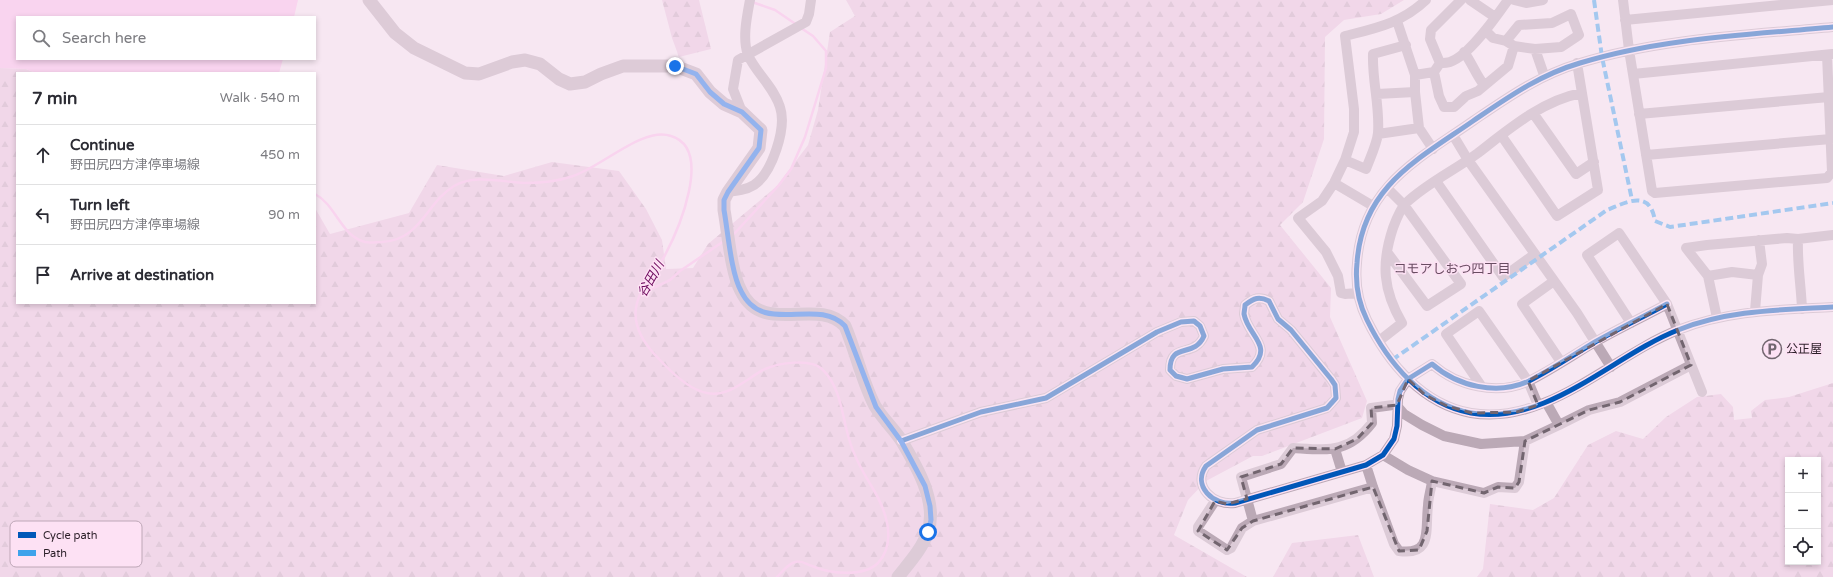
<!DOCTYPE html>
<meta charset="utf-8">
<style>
body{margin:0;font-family:"Varela Round","Noto Sans JP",sans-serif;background:#f2f2f3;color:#2b2b33}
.controls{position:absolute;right:12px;bottom:12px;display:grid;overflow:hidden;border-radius:0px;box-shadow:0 2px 6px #0003}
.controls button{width:36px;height:36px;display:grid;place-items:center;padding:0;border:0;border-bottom:1px solid #e1e1e2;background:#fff;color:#2b2b33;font:20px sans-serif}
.stop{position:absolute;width:12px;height:12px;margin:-9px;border:3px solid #1a73e8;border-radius:50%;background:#fff}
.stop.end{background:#1a73e8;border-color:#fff;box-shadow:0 1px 4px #0008}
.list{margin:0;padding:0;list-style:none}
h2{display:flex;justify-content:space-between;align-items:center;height:52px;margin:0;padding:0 16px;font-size:17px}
h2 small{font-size:13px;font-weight:400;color:#7c7c81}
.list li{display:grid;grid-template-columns:26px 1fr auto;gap:12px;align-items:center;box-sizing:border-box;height:60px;padding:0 16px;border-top:1px solid #e1e1e2}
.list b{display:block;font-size:15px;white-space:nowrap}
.list p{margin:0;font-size:13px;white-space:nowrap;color:#7c7c81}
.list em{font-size:13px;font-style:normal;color:#7c7c81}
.icon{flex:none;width:22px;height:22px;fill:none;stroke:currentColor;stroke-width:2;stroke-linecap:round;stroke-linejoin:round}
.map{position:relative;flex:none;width:1833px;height:577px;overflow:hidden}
.search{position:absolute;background:#fff;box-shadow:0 2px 6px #0003;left:16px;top:16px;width:300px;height:44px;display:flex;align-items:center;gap:10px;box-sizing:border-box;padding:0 14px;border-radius:0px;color:#7c7c81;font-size:15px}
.panel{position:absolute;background:#fff;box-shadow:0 2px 6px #0003;left:16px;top:72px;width:300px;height:232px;border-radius:0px}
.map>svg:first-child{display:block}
.forest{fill:url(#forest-firs);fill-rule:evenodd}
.water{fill:#fbbcea}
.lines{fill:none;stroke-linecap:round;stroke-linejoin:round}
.stream{stroke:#fbbcea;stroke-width:2.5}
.minor{stroke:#bba9b6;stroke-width:10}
.major{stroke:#bca8b7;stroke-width:13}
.quiet{stroke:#3ea2eb;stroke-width:4;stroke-dasharray:8 4;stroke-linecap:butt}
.cycleway-casing{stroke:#fde1f4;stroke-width:8}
.cycleway{stroke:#0057b8;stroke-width:5}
.route{stroke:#1a73e8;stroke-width:5}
.marked{fill:none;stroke:#72656f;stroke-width:3;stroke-dasharray:8 5;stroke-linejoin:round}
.labels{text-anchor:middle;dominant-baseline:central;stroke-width:3;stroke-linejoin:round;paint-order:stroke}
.poi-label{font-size:12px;fill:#2b1f28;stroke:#fde1f4;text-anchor:start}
.neighbourhood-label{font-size:13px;fill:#694d62;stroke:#fde1f4}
.water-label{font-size:13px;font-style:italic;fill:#6e0c5e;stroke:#fde1f4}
.key{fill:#fde1f4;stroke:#bea7b7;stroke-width:1}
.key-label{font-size:11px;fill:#2b1f28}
</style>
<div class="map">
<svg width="1833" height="577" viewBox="0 0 1833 577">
<defs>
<pattern id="forest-firs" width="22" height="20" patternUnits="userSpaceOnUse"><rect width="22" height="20" fill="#e8c4de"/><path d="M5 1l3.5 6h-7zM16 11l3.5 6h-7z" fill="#c7a8be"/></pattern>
</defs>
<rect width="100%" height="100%" fill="#f7e7f2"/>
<path class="forest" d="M662,0H699L711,49L679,57L672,38Z
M846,0H1404L1381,14L1344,20L1325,37L1324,139L1303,202L1280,225L1331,288L1330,317L1367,401L1362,418L1262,456H1253L1206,481L1188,500L1174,535L1247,577H0V68L26,69L36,73H17V303H315V208L330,234L409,213L437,165L504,176L552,162L619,171L646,209L662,240L666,269L693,268L708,244L777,186L808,145L818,110L830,32L855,16Z
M1833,383V577H1477L1483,569L1490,504L1533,510L1554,498L1588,445L1616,431L1643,439L1666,417L1697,397L1721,394L1733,407L1734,420L1752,418L1751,411L1765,400L1789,397ZM1788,460H1818V562H1788Z
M1358,535L1374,577H1273L1292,543Z"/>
<path class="water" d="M0,0H298L294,17H17V59H283L279,73H36L26,69L0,68Z"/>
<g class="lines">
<path class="stream" d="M752,2L775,10L797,25
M315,194C336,205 341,236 365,242C369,243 377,242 382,242C421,240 426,203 454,186C474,174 502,182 524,183C540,183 555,182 570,177C600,169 642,126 671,136C714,149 678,231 664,257C654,274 639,288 636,308C633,328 646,346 659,359C670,371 690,390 707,393C729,398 747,378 765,369C779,363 810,358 822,369C841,387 842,416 849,439C854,457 862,471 872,487C885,508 898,541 878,563C864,577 830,574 812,566C806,564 801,560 795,562C788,564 782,572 777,577
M734,234L779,185L791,169L805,137L826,68V51L813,36L801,28
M641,294L670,280L680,271L724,241"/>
<path class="minor" d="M1470,0L1495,17
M1514,0L1526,3L1543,0
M1623,0L1629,50L1652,191L1655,193L1827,178L1832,172L1827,55
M1625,20L1833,0
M1397,21L1415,75V92L1419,128L1433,149
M1833,27C1749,35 1661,38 1580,63C1539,75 1507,98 1473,121C1417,160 1362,187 1357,263C1355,283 1358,302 1367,320C1388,363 1422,404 1471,413C1547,426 1612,356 1678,330C1728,310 1780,310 1833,307
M1486,31L1493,38L1506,41L1514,46L1535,49L1561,47L1579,35L1571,14L1552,23L1519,25L1506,41
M1535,49L1544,75
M1464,52C1472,63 1476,75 1484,85
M1440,63L1430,39L1431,30L1461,0
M1434,72L1439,96L1444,107H1454L1466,96L1478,91L1508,66L1514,46
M1633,74L1832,54
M1415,75L1434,72L1440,63C1443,63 1447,63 1450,62C1469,56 1496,17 1508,0
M1377,94L1415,92
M742,112L733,89L738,60L806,22L809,14L811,0
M1533,113L1576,174L1594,162
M1639,114L1829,97
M1378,134L1419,128
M1453,135L1468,160L1577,313L1611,367
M1501,135L1557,216L1598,190L1577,63
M1646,155L1831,139
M1345,160L1366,169C1370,158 1377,144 1378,133C1380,106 1372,81 1373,54L1406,45
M1436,181L1503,277L1535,254
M1334,183L1373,206
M728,192C737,191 746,190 754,185C772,173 787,128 780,107C774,87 756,73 748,55C742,39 747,16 750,0
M1798,239C1797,263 1801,285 1802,309
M1387,252L1427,306L1461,284L1404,205L1387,188
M1708,276L1732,272L1758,275
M1554,281L1522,304L1561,362
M1357,293L1345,294L1341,293L1338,276L1326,252L1298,218L1322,201L1334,183L1345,160L1354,132V109L1345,36C1376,28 1402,23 1426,0
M1755,311L1758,275L1762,264L1759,240
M1717,318L1708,276L1686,248L1707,245L1787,238L1798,239L1833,235
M1631,323L1587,255L1619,233L1667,304L1702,392
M1379,341L1402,323C1383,290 1381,264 1393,228C1396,220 1400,209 1406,203C1427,183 1455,170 1478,153C1509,129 1543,100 1582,93
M1482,387L1446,334L1479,311L1528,381L1538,405
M1559,425L1589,410L1620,402L1691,365
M901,441L981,412L1046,398L1157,332L1181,322L1194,321L1200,326L1204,336C1194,359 1170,341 1170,370L1176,376L1187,379L1223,369L1252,367C1274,346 1248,336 1244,314C1244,312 1245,308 1245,305C1254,298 1259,296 1269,301L1278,319L1291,330L1331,379L1335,385L1336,398L1327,408L1257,430L1206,466C1192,486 1213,506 1235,503L1366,465L1383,455L1394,439L1397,426L1398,399L1400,391L1408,379L1432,364C1457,386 1497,396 1529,381C1551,370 1573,355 1595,342C1618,329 1643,317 1667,304
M1335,449L1342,472
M1383,455L1408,470L1432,481L1484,493L1498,487L1515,488L1519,482L1525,441
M1366,465L1373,487L1394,544L1399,551C1433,556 1425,529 1428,506C1428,498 1431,490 1432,481
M1215,501L1198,527V531L1227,550L1231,548L1242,528L1253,521L1373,487
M1253,521L1241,477L1281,464L1293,448C1328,450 1348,454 1372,423L1371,408L1393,405L1398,407L1404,414L1422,425L1444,436L1481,444L1525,441L1559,425L1546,402"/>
<path class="major" d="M369,0L395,33L414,48L465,73L479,74L512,62L525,60L540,64L559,79L570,84L585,82L601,74L623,66H675L696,74L710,92L724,104L742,112L761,130L759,148L728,192L724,200V210C728,232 731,273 741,291C763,337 817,296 845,326C856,352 862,381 875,406C882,418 894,429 901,440C916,465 938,502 928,531C923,548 909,563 898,577"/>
<path class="quiet" d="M1594,0L1602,57L1632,200
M1392,360L1607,210C1627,202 1650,189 1655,221L1670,227L1833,203"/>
<g class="cycleway-casing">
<path id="cycleway" d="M1833,27C1749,35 1661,38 1580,63C1539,75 1507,98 1473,121C1417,160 1362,187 1357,263C1355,283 1358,302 1367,320C1388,363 1422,404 1471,413C1547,426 1612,356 1678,330C1728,310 1780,310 1833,307
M901,441L981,412L1046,398L1157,332L1181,322L1194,321L1200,326L1204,336C1194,359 1170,341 1170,370L1176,376L1187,379L1223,369L1252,367C1274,346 1248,336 1244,314C1244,312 1245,308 1245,305C1254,298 1259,296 1269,301L1278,319L1291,330L1331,379L1335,385L1336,398L1327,408L1257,430L1206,466C1192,486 1213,506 1235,503L1366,465L1383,455L1394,439L1397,426L1398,399L1400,391L1408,379L1432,364C1457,386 1497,396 1529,381C1551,370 1573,355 1595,342C1618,329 1643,317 1667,304"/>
</g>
<use href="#cycleway" class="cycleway"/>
</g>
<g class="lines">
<path class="route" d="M675,66L696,74L710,92L724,104L742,112L761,130L759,148L728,192L724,200V210C728,232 731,273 741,291C763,337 817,296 845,326L876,407L901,441L925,486L930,506L931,520L928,532"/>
</g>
<path d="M0 0H1833V577H0ZM1667,304L1691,365L1620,402L1589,410L1525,441L1519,482L1515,488L1498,487L1484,493L1432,481L1427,531L1419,550L1399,551L1373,487L1253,521L1242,528L1227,550L1198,531L1215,501L1227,504L1247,499L1241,477L1281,464L1293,448L1335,449L1357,439L1372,423L1371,408L1397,405L1408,379L1425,395L1447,406L1472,413L1517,412L1538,405L1528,381Z" fill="#f7e7f2" fill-opacity=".55" fill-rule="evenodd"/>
<path class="marked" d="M1667,304L1691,365L1620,402L1589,410L1525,441L1519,482L1515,488L1498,487L1484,493L1432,481L1427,531L1419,550L1399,551L1373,487L1253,521L1242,528L1227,550L1198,531L1215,501L1227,504L1247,499L1241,477L1281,464L1293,448L1335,449L1357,439L1372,423L1371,408L1397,405L1408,379L1425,395L1447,406L1472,413L1517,412L1538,405L1528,381Z"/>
<defs>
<g id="parking-ring" transform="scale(1)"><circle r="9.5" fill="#fde1f4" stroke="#72656f" stroke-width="1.5"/><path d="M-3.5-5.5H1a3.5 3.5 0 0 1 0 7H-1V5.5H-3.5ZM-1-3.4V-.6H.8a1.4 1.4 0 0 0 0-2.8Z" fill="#72656f"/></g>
</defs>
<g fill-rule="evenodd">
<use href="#parking-ring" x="1772" y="349"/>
</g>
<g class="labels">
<g class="poi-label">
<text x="1786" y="349">公正屋</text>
</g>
<g class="neighbourhood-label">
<text x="1452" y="269">コモアしおつ四丁目</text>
</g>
<g class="water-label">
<text transform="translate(651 279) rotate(-60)">谷田川</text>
</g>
</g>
<rect x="10" y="521" width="132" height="46" rx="6" class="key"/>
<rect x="18" y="532" width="18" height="6" fill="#0057b8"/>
<rect x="18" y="550" width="18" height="6" fill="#3ea2eb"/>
<g class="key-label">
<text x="43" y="539">Cycle path</text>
<text x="43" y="557">Path</text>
</g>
</svg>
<div class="controls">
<button>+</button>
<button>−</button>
<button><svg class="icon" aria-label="locate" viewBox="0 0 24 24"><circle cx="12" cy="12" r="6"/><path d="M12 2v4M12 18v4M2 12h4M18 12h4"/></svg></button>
</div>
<div class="stop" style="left:928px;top:532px"></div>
<div class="stop end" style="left:675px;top:66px"></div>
<div class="search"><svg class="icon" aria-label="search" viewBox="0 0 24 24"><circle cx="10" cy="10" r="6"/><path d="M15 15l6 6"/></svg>Search here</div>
<section class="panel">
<h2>7 min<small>Walk · 540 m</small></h2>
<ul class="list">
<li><svg class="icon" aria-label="ahead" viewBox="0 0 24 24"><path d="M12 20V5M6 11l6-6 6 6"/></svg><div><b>Continue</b><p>野田尻四方津停車場線</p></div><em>450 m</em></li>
<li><svg class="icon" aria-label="left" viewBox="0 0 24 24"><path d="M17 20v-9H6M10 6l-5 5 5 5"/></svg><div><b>Turn left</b><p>野田尻四方津停車場線</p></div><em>90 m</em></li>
<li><svg class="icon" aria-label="arrive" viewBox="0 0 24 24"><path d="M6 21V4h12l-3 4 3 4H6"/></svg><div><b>Arrive at destination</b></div></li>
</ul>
</section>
</div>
